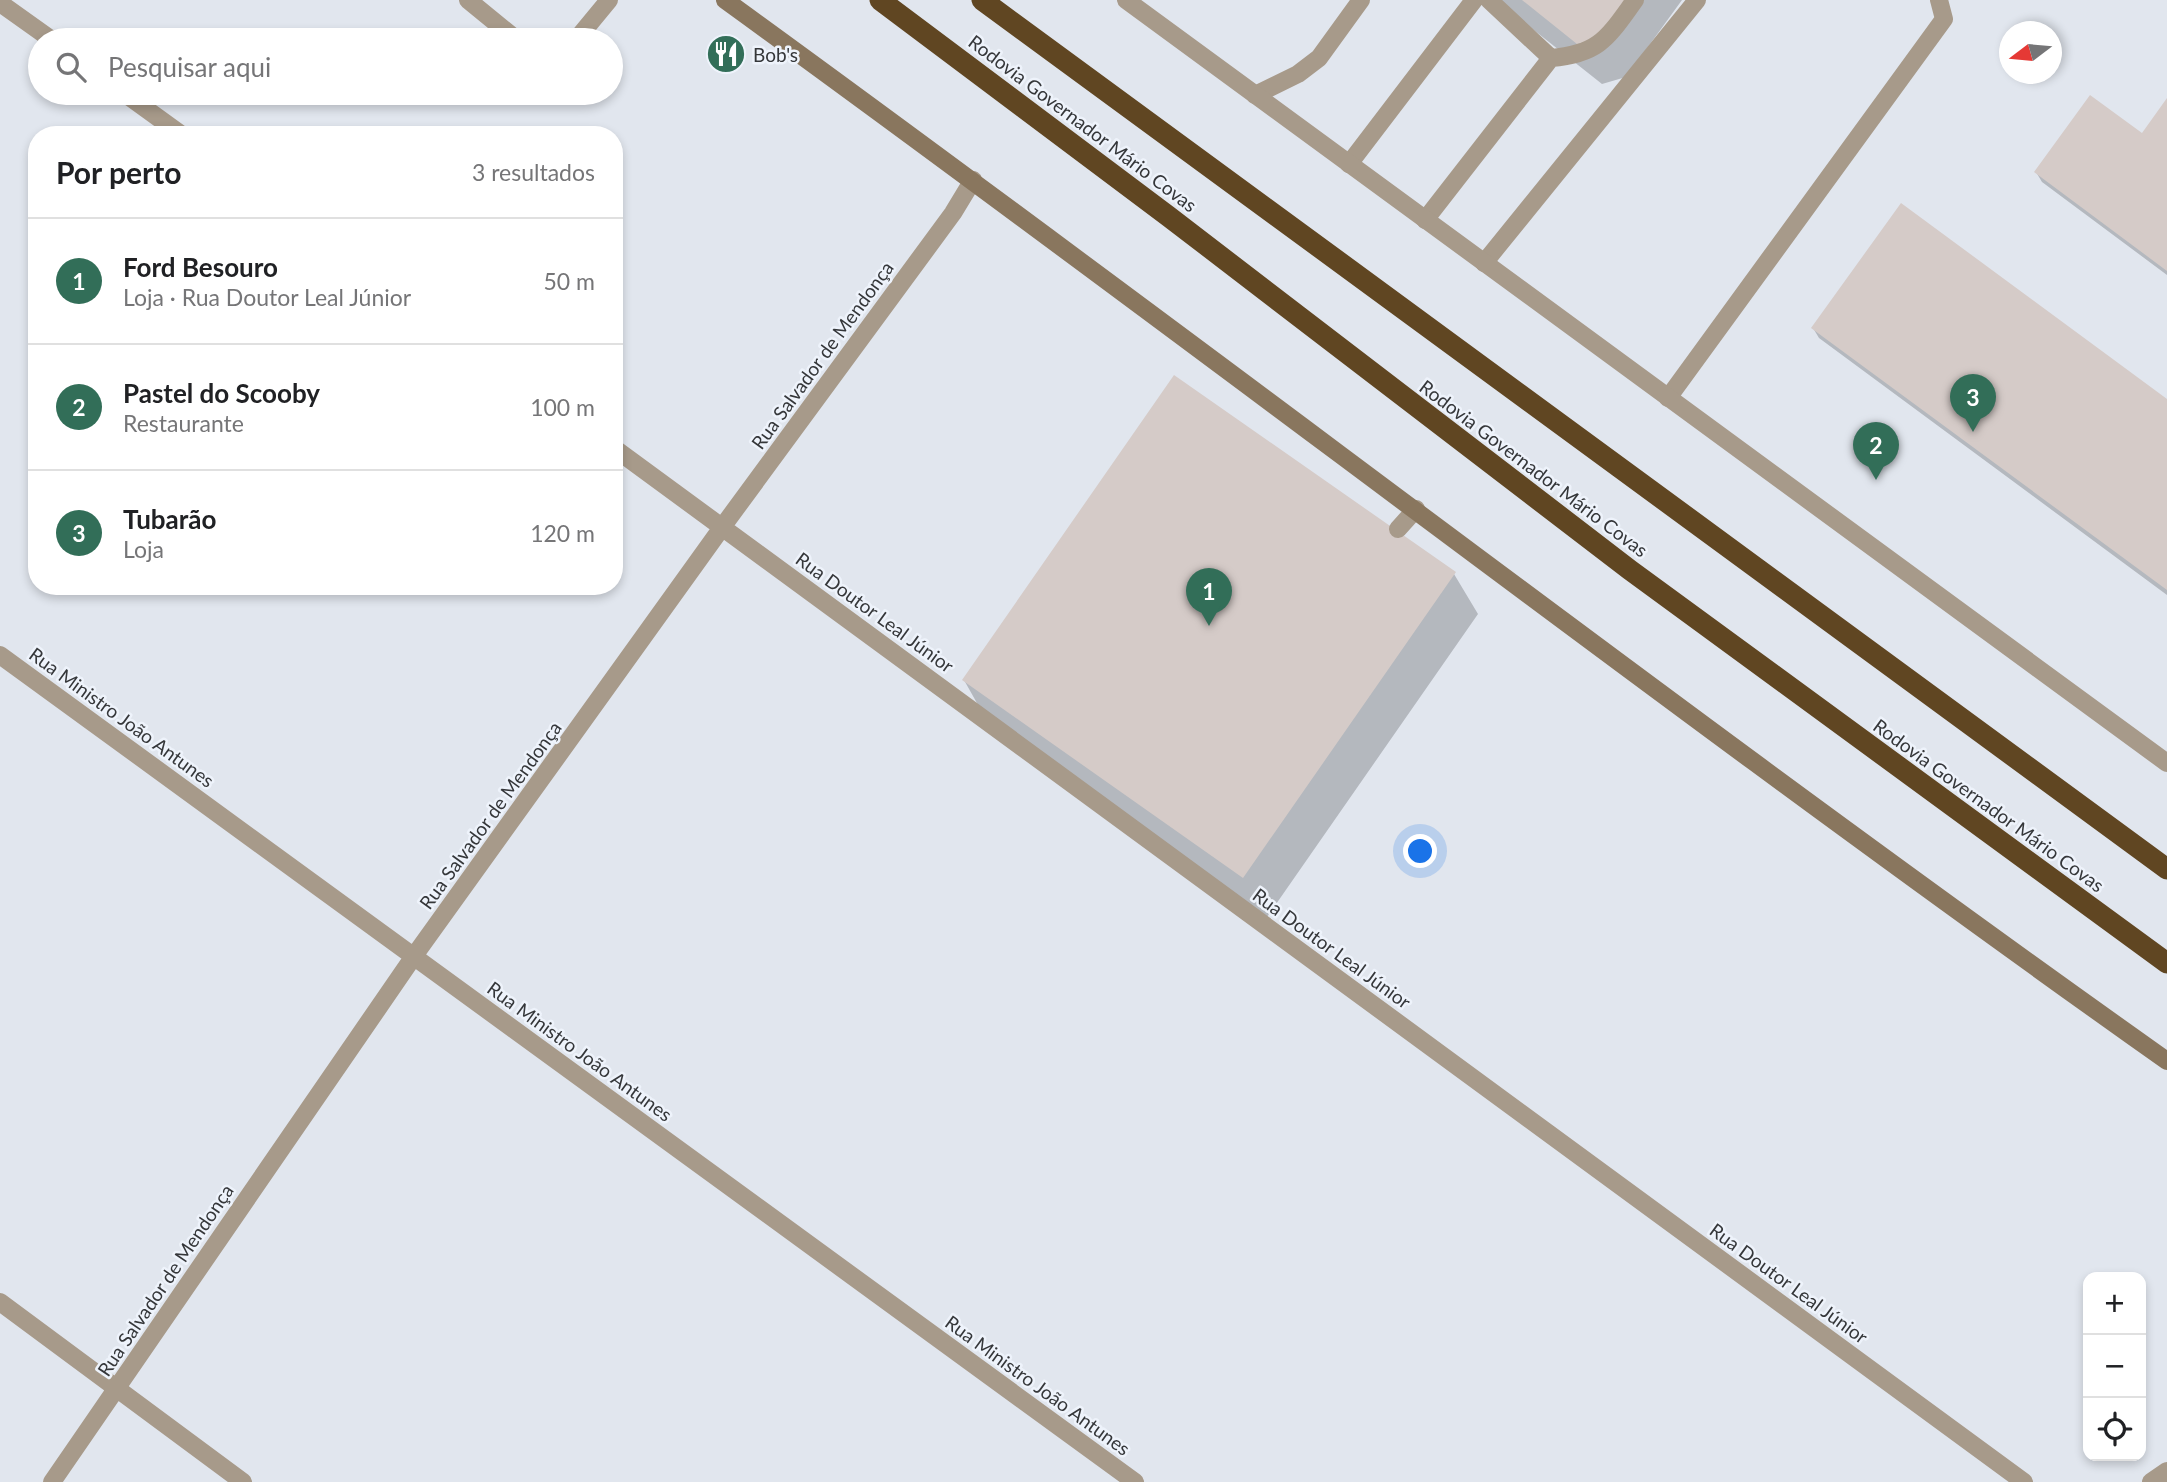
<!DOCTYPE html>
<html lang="pt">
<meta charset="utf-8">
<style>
body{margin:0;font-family:Lato,sans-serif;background:#f2f2f2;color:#202124}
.controls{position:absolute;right:21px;bottom:21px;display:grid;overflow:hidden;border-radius:14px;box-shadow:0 4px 10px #0003}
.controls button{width:63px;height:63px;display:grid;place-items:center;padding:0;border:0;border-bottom:2px solid #e0e0e0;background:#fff;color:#202124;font:35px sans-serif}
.compass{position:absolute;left:1999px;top:21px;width:63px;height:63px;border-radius:50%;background:#fff;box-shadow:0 4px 10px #0003;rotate:254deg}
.you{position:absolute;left:1421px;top:852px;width:24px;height:24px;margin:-18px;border:5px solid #fff;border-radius:50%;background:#1a73e8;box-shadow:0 0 0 10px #1a73e833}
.badge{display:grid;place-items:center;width:46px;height:46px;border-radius:50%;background:#326e58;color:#fff;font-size:23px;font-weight:700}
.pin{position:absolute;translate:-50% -58px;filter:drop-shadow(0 2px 4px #0008)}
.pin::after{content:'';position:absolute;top:37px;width:24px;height:21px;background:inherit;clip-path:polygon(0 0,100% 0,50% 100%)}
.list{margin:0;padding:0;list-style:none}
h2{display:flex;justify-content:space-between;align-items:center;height:91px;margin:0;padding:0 28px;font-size:30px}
h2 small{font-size:23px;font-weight:400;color:#757577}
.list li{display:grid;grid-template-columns:46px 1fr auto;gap:21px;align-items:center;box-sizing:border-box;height:126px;padding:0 28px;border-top:2px solid #e0e0e0}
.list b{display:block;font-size:26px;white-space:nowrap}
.list p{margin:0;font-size:23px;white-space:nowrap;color:#757577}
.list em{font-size:23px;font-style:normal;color:#757577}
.icon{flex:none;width:38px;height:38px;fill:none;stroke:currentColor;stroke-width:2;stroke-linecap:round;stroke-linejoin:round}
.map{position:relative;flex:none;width:2167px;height:1482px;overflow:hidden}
.search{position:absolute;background:#fff;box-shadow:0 4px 10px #0003;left:28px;top:28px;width:595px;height:77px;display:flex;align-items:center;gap:18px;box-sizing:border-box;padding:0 24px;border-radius:38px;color:#757577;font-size:26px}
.panel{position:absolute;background:#fff;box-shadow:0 4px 10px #0003;left:28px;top:126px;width:595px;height:469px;border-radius:28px}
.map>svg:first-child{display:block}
.shadow{fill:#0003}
.building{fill:#d5cbc8}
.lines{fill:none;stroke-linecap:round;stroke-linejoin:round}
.service{stroke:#a79a8a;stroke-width:18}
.minor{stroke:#a79a8a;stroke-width:18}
.secondary{stroke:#89765e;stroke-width:18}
.motorway{stroke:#604622;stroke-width:21}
.labels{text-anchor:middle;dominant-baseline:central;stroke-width:5;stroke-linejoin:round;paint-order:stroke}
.poi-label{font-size:19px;fill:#35373a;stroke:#eef3fb;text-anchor:start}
.street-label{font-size:19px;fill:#35373a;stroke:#eef3fb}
</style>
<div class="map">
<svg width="2167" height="1482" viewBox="0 0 2167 1482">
<rect width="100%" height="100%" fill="#e1e6ee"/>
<path class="shadow" d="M1496,0H1682L1626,77L1602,84Z
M2167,101V275L2042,182L2036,172L2142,135Z
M1813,328L2167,401V595L1819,338Z
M1454,574L1478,614L1267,917L987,721L964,680Z"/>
<path class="building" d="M1522,0H1630L1603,37L1577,44Z
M2090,95L2142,133L2167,98V271L2034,172Z
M1901,203L2167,399V590L1811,328Z
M1174,375L1456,572L1243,878L962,680Z"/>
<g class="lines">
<path class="service" d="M468,0L517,40
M576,40L609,0
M1551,58C1600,54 1608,37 1635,0
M1255,95L1298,74L1319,58L1361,0
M1349,164L1474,0
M1425,220L1551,58L1489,0
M1484,263L1697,0
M1668,398L1944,19L1939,0
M1398,529L1416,509"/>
<path class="minor" d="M1126,0L2167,763
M0,3L52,40
M124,93L182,135
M614,448L2024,1482
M0,655L1135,1482
M0,1302L243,1482
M52,1482L414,956L723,526L953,213L973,180
M2151,1482L2167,1471"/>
<path class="secondary" d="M725,0C1208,350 1680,716 2167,1061"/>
<path class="motorway" d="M880,0L1168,216L1630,570L2167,963
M982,0L2167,869"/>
</g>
<defs>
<g id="restaurant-disc" transform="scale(2.0125)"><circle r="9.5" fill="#326e58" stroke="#eef3fb"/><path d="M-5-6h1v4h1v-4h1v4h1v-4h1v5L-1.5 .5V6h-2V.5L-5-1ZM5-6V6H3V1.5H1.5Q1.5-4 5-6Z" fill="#fff"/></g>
</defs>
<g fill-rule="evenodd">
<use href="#restaurant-disc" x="726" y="54"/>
</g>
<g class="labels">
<g class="poi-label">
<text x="753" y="54">Bob's</text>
</g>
<g class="street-label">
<text transform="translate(1083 123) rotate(37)">Rodovia Governador Mário Covas</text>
<text transform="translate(822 355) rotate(-54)">Rua Salvador de Mendonça</text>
<text transform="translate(1534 468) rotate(37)">Rodovia Governador Mário Covas</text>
<text transform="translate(875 612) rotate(36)">Rua Doutor Leal Júnior</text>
<text transform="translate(122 717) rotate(36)">Rua Ministro João Antunes</text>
<text transform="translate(1989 805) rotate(36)">Rodovia Governador Mário Covas</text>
<text transform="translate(490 815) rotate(-54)">Rua Salvador de Mendonça</text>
<text transform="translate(1332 948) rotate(36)">Rua Doutor Leal Júnior</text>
<text transform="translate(580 1051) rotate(36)">Rua Ministro João Antunes</text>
<text transform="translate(165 1280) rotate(-56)">Rua Salvador de Mendonça</text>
<text transform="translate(1789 1283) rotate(36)">Rua Doutor Leal Júnior</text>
<text transform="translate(1038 1385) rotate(36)">Rua Ministro João Antunes</text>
</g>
</g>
</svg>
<div class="controls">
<button>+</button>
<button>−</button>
<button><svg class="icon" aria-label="locate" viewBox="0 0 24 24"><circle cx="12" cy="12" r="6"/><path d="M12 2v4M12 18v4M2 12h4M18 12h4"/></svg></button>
</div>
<svg class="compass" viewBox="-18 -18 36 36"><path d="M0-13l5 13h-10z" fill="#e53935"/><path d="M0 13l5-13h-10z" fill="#757577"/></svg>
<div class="you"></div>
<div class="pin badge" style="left:1209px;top:626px">1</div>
<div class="pin badge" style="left:1876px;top:480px">2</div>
<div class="pin badge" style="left:1973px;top:432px">3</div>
<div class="search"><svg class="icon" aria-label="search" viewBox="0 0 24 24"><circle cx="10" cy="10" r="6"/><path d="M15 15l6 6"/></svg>Pesquisar aqui</div>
<section class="panel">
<h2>Por perto<small>3 resultados</small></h2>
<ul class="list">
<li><span class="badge">1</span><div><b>Ford Besouro</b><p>Loja · Rua Doutor Leal Júnior</p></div><em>50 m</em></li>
<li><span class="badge">2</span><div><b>Pastel do Scooby</b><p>Restaurante</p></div><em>100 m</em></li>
<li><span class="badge">3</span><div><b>Tubarão</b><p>Loja</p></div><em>120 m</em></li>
</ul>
</section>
</div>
